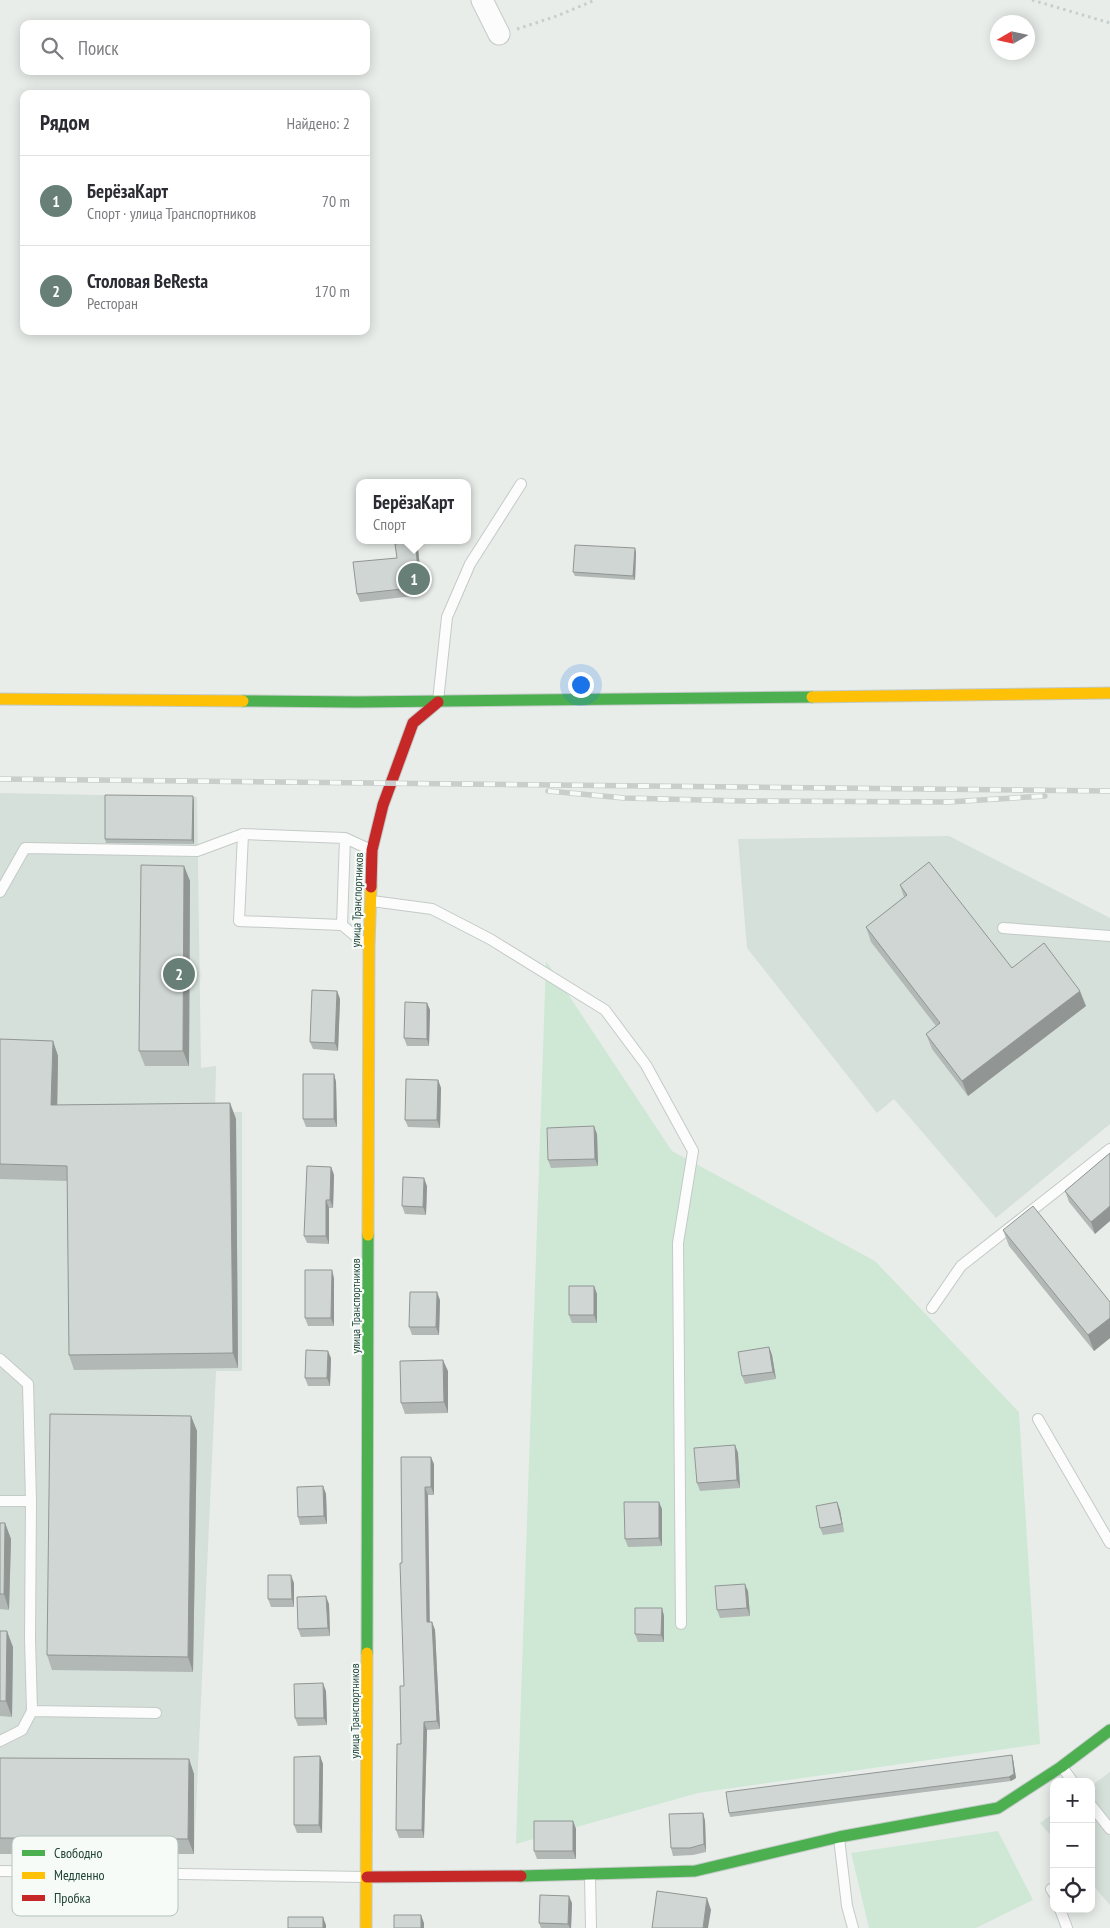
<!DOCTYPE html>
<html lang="ru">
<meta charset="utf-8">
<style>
body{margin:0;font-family:"PT Sans Narrow",sans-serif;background:#f2f2f3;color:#2b2b33}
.controls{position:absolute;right:15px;bottom:15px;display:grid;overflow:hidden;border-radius:10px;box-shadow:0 2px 12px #0003}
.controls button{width:45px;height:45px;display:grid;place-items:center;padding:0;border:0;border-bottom:1px solid #e1e1e2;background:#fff;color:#2b2b33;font:25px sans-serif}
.compass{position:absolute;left:990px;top:15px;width:45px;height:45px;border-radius:50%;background:#fff;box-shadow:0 2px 12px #0003;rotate:261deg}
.you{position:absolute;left:580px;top:684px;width:18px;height:18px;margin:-12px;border:4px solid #fff;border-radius:50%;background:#1a73e8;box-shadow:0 0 0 8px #1a73e833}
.badge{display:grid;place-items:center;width:32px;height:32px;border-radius:50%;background:#677f77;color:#fff;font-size:16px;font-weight:700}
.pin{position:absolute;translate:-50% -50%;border:2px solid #fff;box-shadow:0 1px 5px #0006}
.popup{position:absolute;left:356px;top:479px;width:115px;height:65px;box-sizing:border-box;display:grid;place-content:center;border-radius:10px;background:#fff;filter:drop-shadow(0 1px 4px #0005);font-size:16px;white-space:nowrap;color:#7c7c81}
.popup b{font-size:19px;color:#2b2b33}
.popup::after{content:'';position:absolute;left:50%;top:100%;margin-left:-10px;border:10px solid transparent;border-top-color:#fff}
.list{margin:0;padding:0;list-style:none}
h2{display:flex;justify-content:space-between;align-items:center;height:65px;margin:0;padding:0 20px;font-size:21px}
h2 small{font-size:16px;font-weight:400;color:#7c7c81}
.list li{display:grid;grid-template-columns:32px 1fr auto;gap:15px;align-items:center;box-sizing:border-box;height:90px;padding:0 20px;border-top:1px solid #e1e1e2}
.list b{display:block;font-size:19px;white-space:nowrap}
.list p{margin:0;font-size:16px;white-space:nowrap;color:#7c7c81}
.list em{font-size:16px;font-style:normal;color:#7c7c81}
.icon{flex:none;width:28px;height:28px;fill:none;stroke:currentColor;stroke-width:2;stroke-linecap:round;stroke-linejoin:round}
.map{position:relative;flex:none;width:1110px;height:1928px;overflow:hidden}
.search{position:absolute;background:#fff;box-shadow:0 2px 12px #0003;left:20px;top:20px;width:350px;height:55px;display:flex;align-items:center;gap:12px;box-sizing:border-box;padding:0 18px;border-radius:10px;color:#7c7c81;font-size:19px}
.panel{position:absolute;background:#fff;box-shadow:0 2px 12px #0003;left:20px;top:90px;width:350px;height:245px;border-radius:10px}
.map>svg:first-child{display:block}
.built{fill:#d5e0da}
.green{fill:#cfe8d5}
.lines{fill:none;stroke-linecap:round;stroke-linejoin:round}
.lane-casing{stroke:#c4cac7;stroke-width:12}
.street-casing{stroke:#c4cac7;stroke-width:23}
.fast-casing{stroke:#c3cbc7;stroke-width:13}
.slow-casing{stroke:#c3cbc7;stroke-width:13}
.jam-casing{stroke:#c3cbc7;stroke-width:13}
.path{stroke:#c6cfcc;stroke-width:3;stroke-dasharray:2.5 4;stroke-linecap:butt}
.lane{stroke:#fcfcfc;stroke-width:10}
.street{stroke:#fcfcfc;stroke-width:21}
.fast{stroke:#4caf50;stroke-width:11}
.slow{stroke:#ffc107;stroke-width:11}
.jam{stroke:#c62828;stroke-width:11}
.rail-casing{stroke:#c9cdcb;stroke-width:5.5}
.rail{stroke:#f6fbf8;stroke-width:4;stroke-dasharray:11;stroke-linecap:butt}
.wall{fill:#b2b8b5}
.shaded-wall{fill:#919694}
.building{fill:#cfd6d3;stroke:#919694}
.labels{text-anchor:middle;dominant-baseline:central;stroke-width:4.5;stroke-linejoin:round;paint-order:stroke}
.street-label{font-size:12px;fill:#214439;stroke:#f6fbf8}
.key{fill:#f6fbf8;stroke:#b6c4bf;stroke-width:1}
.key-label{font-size:14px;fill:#214439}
</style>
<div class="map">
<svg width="1110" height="1928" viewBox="0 0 1110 1928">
<rect width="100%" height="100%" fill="#e8edea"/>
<path class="built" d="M0,793L197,797L201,1068L216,1066L215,1112H242V1371H216L194,1854H0Z
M949,836L1110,918V1124L996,1218L894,1099L877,1113L747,948L738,839Z
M1110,1772V1905L1091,1883V1786Z
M1054,1813V1839L1040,1823Z"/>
<path class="green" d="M546,961L672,1151L875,1261L1019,1412L1040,1744L698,1793L516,1844Z
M998,1831L1033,1900L976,1928H869L851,1853Z"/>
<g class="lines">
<g class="lane-casing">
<path id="lane" d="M438,701L447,617L470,564L521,484
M243,834L239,921L342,925L366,945
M0,892L25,848L197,851L243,834L345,838L371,850
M372,901L432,909L490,939L605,1010L646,1065L693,1151L678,1243L681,1624
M342,925L345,838
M1003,928L1110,936
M932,1308L961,1266L1110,1149
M0,1359L28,1384L31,1501H0
M1038,1419L1110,1543
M32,1711L156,1713
M0,1741L22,1730L32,1711L30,1639L31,1501
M1062,1767L1073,1782
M1091,1805L1110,1829
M839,1838L847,1906L853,1928
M0,1871L366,1877
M590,1877L591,1928
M1051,1889L1054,1894
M1060,1909L1067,1928"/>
</g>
<g class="street-casing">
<path id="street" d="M482,0L499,34"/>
</g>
<g class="fast-casing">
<path id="fast" d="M243,701L357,702L812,697
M367,1653L368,1235
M521,1876L695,1871L839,1837L998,1808L1061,1767L1110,1730"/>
</g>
<g class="slow-casing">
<path id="slow" d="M812,697L1110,693
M0,699L243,701
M368,1235L369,947L371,887
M366,1928L367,1653"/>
</g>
<g class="jam-casing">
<path id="jam" d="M371,887L372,850L383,805L413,723L438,702
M367,1877L521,1876"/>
</g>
<path class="path" d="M1032,0L1110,23
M517,29L557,16L595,0"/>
<use href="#lane" class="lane"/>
<use href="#street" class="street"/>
<use href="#fast" class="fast"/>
<use href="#slow" class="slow"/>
<use href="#jam" class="jam"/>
<g class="rail-casing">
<path id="rail" d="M0,779L1110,791
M548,791L624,798L743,801L948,802L1045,796"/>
</g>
<use href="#rail" class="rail"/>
</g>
<path class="wall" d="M418,549L423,595L360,602L357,594L397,558Z
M636,552L635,580L575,576L573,572Z
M194,800V844L106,843L105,839Z
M184,866L190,881L189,1066H145L139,1051Z
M900,885L1012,968L1086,1006L968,1096L932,1049L926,1034L936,1026L871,942L866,927L904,897Z
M337,991L340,999L338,1051L313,1049L310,1042Z
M427,1003L430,1010L429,1046H407L404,1038Z
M0,1039L53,1041L58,1056L57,1105L230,1103L236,1119L238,1368L74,1370L69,1355L67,1181L0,1179Z
M334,1074L336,1082L337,1127H306L303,1119Z
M438,1080L441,1088L440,1128L408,1127L405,1120Z
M597,1134L598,1166L551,1168L548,1160Z
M1110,1153L1095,1234L1069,1202L1065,1191Z
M331,1167L334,1175L333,1208H329V1244L307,1243L304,1236Z
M427,1186L426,1215L405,1214L402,1206Z
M1003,1230L1110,1302V1338L1094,1351L1009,1246Z
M334,1278V1326H308L305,1318Z
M594,1286L597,1294V1323H572L569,1315Z
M440,1300L439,1335H412L409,1327Z
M769,1347L772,1355L776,1379L745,1384L742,1376Z
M331,1358L330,1386H308L305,1378Z
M448,1371V1413L405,1414L401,1403Z
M191,1416L197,1431L193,1672L52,1670L47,1655Z
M735,1445L738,1453L740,1488L700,1491L697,1483Z
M401,1457L434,1464V1495H428L429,1622H432L435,1630L440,1729L427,1730L424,1838H399L396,1830L401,1744L404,1686Z
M323,1486L326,1494L327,1524L300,1525L298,1517Z
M837,1502L840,1510L844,1532L823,1535L820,1528Z
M662,1509V1546L628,1547L625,1539Z
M0,1523H5L11,1539L9,1610L0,1609Z
M294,1583V1607H271L268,1599Z
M748,1591L750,1616L720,1618L717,1610Z
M329,1604L330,1636L301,1637L298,1629Z
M662,1608L664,1616V1642H638L635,1634Z
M0,1631L13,1647L12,1717L0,1716Z
M326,1691L327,1725L298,1726L295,1718Z
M1012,1755L1013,1759L1016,1778L1011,1781L730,1817L729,1813Z
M320,1756L323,1764L322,1833H297L294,1825Z
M0,1758L189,1759L194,1774V1854H0Z
M703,1813L705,1821L706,1852L693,1855L673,1856L671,1848Z
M573,1821L576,1829V1859H537L534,1851Z
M572,1903L571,1928H541L539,1923Z"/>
<path class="shaded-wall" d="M415,541L418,549L423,595L420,587Z
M635,548L636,552L635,580L633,576Z
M193,796L194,800V844L192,840Z
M184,866L190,881L189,1066L183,1051Z
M337,991L340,999L338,1051L335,1043Z
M1080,991L1086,1006L968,1096L962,1081Z
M427,1003L430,1010L429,1046L427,1039Z
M53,1041L58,1056L57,1121L51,1105Z
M334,1074L336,1082L337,1127L334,1119Z
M438,1080L441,1088L440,1128L437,1120Z
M230,1103L236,1119L238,1368L233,1353Z
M594,1126L597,1134L598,1166L595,1159Z
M331,1167L334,1175L333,1208L330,1200Z
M424,1178L427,1186L426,1215L423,1207Z
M326,1200L329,1208V1244L326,1236Z
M1110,1206V1221L1095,1234L1091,1222Z
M332,1270L334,1278V1326L331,1318Z
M594,1286L597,1294V1323L594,1315Z
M437,1292L440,1300L439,1335L436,1327Z
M1110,1318V1338L1094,1351L1088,1335Z
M769,1347L772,1355L776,1379L773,1372Z
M328,1351L331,1358L330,1386L327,1378Z
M443,1360L448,1371V1413L444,1402Z
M191,1416L197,1431L193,1672L188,1657Z
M735,1445L738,1453L740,1488L737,1480Z
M431,1457L434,1464V1495L431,1487Z
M323,1486L326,1494L327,1524L324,1516Z
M425,1487L428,1495L430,1630L427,1622Z
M659,1502L662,1509V1546L659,1538Z
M837,1502L840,1510L844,1532L842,1524Z
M5,1523L11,1539L9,1610L4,1594Z
M291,1575L294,1583V1607L292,1599Z
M745,1584L748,1591L750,1616L747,1608Z
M326,1596L329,1604L330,1636L328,1628Z
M662,1608L664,1616V1642L661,1635Z
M432,1622L435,1630L440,1729L437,1721Z
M7,1631L13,1647L12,1717L6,1701Z
M323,1683L326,1691L327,1725L324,1718Z
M424,1722L427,1730L424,1838L422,1830Z
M1012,1755L1013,1759L1016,1778L1011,1781L1009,1777Z
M320,1756L323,1764L322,1833L319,1825Z
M189,1759L194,1774V1854L188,1839Z
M703,1813L705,1821L706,1852L704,1844Z
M573,1821L576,1829V1859L573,1851Z
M569,1896L572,1903L571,1928H570L568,1924Z
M707,1898L711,1910L708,1928H703Z
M421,1915L424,1923V1928H421Z
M323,1917L326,1925V1928H323Z"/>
<path class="building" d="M415,541L420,587L357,594L353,562L397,558L395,544Z
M575,545L635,548L633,576L573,572Z
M105,795L193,796L192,840L105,839Z
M929,862L1012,968L1044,943L1080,991L962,1081L926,1034L940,1023L866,927L907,895L900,885Z
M141,865L184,866L183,1051H139Z
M312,990L337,991L335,1043L310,1042Z
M405,1002L427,1003V1039L404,1038Z
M0,1039L53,1041L51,1105L230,1103L233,1353L69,1355L67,1166L0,1164Z
M303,1074H334V1119H303Z
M406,1079L438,1080L437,1120H405Z
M594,1126L595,1159L548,1160L547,1128Z
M1110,1153V1206L1091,1222L1065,1191Z
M307,1166L331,1167L330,1200H326V1236H304Z
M403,1177L424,1178L423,1207L402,1206Z
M1033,1206L1110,1302V1318L1088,1335L1003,1230Z
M305,1270H332L331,1318H305Z
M569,1286H594V1315H569Z
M410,1292H437L436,1327H409Z
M769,1347L773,1372L742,1376L738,1352Z
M306,1350L328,1351L327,1378H305Z
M443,1360L444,1402L401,1403L400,1361Z
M50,1414L191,1416L188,1657L47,1655Z
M735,1445L737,1480L697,1483L694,1448Z
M401,1457H431V1487H425L427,1622H432L437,1721L424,1722L422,1830H396L397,1744H401L400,1686H404L400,1563H402Z
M323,1486L324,1516L298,1517L297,1487Z
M624,1502H659V1538L625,1539Z
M837,1502L842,1524L820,1528L816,1506Z
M0,1523H5L4,1594H0Z
M268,1575H291L292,1599H268Z
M745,1584L747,1608L717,1610L715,1586Z
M326,1596L328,1628L298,1629L297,1597Z
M635,1608H662L661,1635L635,1634Z
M0,1631H7L6,1701H0Z
M323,1683L324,1718H295L294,1684Z
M1012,1755L1014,1774L1009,1777L729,1813L726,1792Z
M320,1756L319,1825H294V1757Z
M0,1758L189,1759L188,1839L0,1838Z
M703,1813L704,1844L690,1848H671L669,1814Z
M534,1821H573V1851H534Z
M657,1891L707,1898L703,1928H652Z
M540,1895L569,1896L568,1924L539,1923Z
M394,1915H421V1928H394Z
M288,1917H323V1928H288Z"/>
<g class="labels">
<g class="street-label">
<text transform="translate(357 900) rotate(-88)">улица Транспортников</text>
<text transform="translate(355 1306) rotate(-90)">улица Транспортников</text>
<text transform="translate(354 1711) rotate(-90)">улица Транспортников</text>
</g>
</g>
<rect x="12" y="1836" width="166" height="80" rx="8" class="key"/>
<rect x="22" y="1850" width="23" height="6" fill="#4caf50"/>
<rect x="22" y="1872" width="23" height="7" fill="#ffc107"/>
<rect x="22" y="1895" width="23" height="6" fill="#c62828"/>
<g class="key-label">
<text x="54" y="1858">Свободно</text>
<text x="54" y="1880">Медленно</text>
<text x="54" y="1903">Пробка</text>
</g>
</svg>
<div class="controls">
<button>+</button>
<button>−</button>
<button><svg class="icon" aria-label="locate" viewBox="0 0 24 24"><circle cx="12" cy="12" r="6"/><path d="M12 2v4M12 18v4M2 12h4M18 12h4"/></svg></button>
</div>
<svg class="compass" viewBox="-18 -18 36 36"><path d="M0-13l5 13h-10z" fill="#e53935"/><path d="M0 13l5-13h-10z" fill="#7c7c81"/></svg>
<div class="you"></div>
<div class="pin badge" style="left:414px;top:579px">1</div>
<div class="popup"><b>БерёзаКарт</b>Спорт</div>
<div class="pin badge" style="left:179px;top:974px">2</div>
<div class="search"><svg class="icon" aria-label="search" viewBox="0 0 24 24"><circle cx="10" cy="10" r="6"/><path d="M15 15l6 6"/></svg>Поиск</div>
<section class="panel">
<h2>Рядом<small>Найдено: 2</small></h2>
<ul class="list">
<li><span class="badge">1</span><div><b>БерёзаКарт</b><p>Спорт · улица Транспортников</p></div><em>70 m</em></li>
<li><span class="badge">2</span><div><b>Столовая BeResta</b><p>Ресторан</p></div><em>170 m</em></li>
</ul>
</section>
</div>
